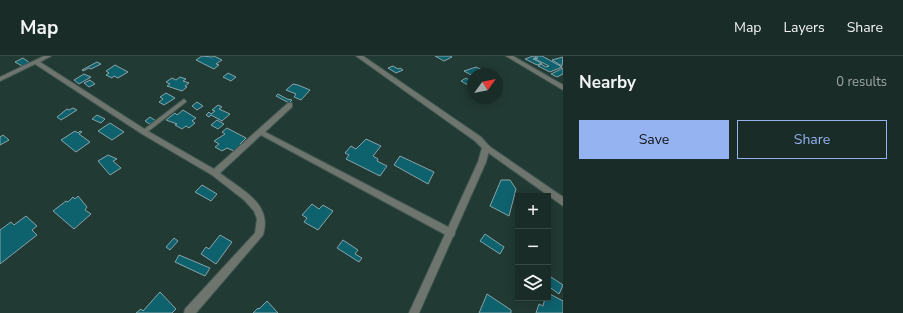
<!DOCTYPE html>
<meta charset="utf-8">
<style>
body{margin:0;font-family:"Nunito Sans",sans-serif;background:#23342f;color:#f1f3f6}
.controls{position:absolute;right:12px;bottom:12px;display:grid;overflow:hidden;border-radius:0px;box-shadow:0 2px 10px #0003}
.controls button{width:36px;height:36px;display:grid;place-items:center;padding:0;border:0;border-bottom:1px solid #384844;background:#1a2c27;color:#f1f3f6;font:20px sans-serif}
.compass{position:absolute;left:467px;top:12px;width:36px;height:36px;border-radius:50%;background:#1a2c27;box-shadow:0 2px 10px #0003;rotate:57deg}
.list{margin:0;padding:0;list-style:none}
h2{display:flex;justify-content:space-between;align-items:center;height:52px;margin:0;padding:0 16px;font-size:17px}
h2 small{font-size:13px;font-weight:400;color:#9fa7a7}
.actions{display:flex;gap:8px;padding:12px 16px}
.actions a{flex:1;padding:9px 0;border:1px solid #95b2f1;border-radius:0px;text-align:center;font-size:14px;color:#95b2f1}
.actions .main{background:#95b2f1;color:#111}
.icon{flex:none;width:22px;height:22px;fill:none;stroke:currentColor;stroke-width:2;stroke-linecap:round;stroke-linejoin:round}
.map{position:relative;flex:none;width:563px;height:257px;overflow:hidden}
header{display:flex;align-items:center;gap:24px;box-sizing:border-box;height:56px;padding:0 20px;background:#1a2c27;border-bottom:1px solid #384844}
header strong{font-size:19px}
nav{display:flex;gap:22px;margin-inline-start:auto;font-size:14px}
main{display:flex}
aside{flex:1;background:#1a2c27}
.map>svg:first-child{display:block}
.building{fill:#0e626e;stroke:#88a4a9}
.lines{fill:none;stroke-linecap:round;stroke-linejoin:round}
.service-casing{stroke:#415751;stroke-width:2}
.minor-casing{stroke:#415751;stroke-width:2}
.tertiary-casing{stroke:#415751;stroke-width:2}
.service{fill:#6e756e;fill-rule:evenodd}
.minor{fill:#6e756e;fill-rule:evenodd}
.tertiary{fill:#6e756e;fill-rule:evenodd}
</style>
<header>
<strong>Map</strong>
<nav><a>Map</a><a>Layers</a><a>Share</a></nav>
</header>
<main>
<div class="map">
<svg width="563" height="257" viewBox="0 0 563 257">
<rect width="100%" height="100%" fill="#223a34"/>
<path class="building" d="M202,0L212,1L214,0L222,4L216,8L219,9L214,13L196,4Z
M435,0H450L452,1L444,5Z
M533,0L536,2L533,3L542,7L537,9L525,3Z
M535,0H542L562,11L550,16L538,10L541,8L546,11L549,10L535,3L538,2Z
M563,1L562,10L552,4Z
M23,2L30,7L22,10L15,6Z
M97,6L101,8L91,13L89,12L83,15L82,14Z
M115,9L128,16L118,22L114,20L112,22L106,19L109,17L106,15Z
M393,10L398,13L400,12L403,14L396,17L388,12Z
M476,11L487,16L482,18H473V20L464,15Z
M563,12V18L557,21L551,18Z
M228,17L236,21L231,25L223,21Z
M84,18L91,21L79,28L74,24Z
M180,21L186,23L183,25L189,27L185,30L187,31L182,35L167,30L170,28L166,26L172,22L176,24Z
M466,22L473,27V32L461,25Z
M90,24L95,28L89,31L84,27Z
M293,28L298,29L310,34L301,44L294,41L296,38L286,34Z
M166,37L175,42L164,49L159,46L163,43L160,41Z
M278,38L287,43L292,44L289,47L276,40Z
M197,46L203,50L197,54L192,50Z
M218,49L222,51L219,53L230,58L222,65L211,59L209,61L206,59L209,56L211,58L215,55L212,54Z
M73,52L77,54L61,64L57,61L67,53L69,54Z
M183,54L196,62L192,65L195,67L189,72L186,70L182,73L175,69L177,68L166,64L175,57L177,59Z
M97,59L105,63L101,67L92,63Z
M150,61L156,65L151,69L145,65Z
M217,64L224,68L218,73L211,69Z
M110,67L124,76L112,84L98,75Z
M227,72L246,82L240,88L242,89L234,95L227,92L222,95L215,91L219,88L214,85L225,78L222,76Z
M75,75L78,77L80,75L82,76L79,78L90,86L76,96L61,84Z
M3,79L9,84L0,89V81Z
M366,83L381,90L373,100L378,103L377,105L387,110L380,120L346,103L349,99L345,97L351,90L356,93Z
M108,99L117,103L113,105L121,112L110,119L98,105Z
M400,100L434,116L428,128L394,109Z
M501,124H510L516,133L509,160L490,150Z
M202,129L217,138L211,145L195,136Z
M78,140L87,151L85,154L91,158L74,173L53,155L66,145L68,146L73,141L75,143Z
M312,148L319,153L323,149L333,155L318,174L304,166L307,162L302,159Z
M26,160L37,170L32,174L37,179L0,208V174L11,166L14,169Z
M485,178L504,191L500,198L480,185Z
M220,179L232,186L216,208L201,198L206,191L209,193Z
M174,182L178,185L170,194L166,191Z
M343,184L358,194L355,198L362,202L359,206L337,192Z
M179,199L210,212L205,220L175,206Z
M548,219L563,229L559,238L548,230Z
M160,236L176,253L172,257H136L141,253L143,255Z
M548,237L563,245V257H536L539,248L543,250L545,242H548Z
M487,238L511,254V257H479Z
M267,245L278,257H253L258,252L259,253Z"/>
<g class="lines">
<g class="service-casing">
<path id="service" d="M184,43L186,45V46L146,77H142L141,76L142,75Z"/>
</g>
<g class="minor-casing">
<path id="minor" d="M44,0H51L40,6L146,74L214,113L288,47H292V51L265,76L454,174L455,177L454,180L451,181L448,180L261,79L220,117C241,134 273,147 263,179L196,257H184L185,253L255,177L257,163L254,155L244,144L212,119L142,78L35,8L0,25V21Z
M506,0H513L563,29V34Z
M486,88L563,141V150L483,93L482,91L483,89Z"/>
</g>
<g class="tertiary-casing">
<path id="tertiary" d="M356,0H363L481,81L490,91L486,106L419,257H409L478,106L482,92L475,85Z"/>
</g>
<use href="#service" class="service"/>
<use href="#minor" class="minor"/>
<use href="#tertiary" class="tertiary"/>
</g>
</svg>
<div class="controls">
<button>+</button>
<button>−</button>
<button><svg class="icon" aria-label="layers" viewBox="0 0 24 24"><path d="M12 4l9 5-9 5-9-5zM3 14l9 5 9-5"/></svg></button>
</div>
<svg class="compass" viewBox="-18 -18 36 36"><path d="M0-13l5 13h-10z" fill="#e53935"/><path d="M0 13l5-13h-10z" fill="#9fa7a7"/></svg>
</div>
<aside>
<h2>Nearby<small>0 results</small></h2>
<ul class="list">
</ul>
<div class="actions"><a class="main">Save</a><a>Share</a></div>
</aside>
</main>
